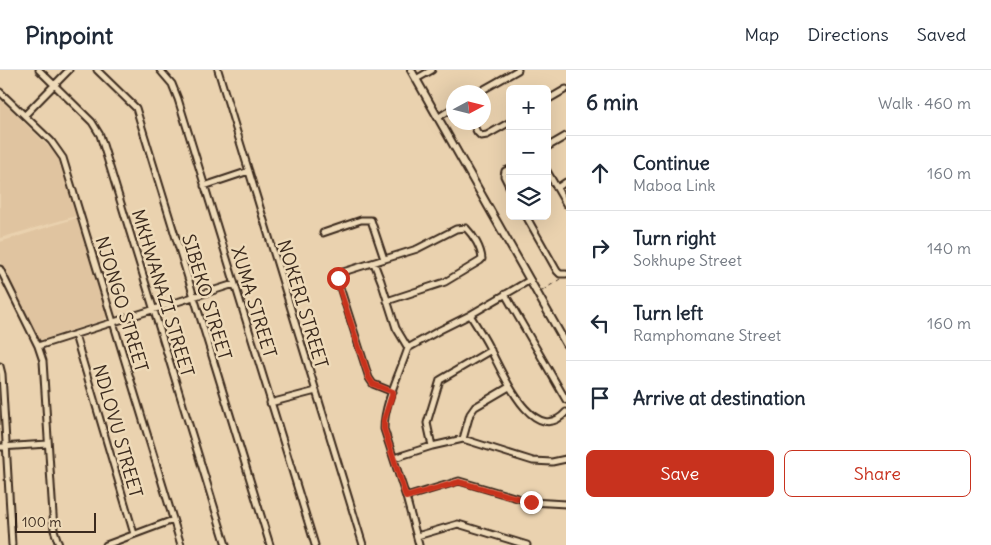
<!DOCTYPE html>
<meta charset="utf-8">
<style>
body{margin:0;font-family:Delius,sans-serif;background:#f6f6f7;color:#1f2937}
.controls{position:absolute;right:15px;top:15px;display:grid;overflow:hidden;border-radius:8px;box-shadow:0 5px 20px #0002}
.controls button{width:45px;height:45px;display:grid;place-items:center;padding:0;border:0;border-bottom:1px solid #e0e1e3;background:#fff;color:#1f2937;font:25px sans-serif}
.compass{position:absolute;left:446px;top:15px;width:45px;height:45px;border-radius:50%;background:#fff;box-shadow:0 5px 20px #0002;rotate:83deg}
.scale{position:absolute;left:15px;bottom:12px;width:81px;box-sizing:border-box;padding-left:5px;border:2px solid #3b2a1e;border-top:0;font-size:14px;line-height:18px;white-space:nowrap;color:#3b2a1e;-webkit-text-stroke:4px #eedab8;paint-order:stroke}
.stop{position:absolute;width:15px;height:15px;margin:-11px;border:4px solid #c8321e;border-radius:50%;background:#fff}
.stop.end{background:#c8321e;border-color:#fff;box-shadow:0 1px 5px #0008}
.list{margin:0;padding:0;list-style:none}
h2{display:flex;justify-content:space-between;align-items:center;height:65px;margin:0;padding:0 20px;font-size:21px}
h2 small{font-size:16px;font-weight:400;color:#747a83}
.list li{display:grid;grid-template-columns:32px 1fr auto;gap:15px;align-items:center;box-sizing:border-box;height:75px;padding:0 20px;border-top:1px solid #e0e1e3}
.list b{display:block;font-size:19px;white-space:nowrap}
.list p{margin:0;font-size:16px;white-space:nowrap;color:#747a83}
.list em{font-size:16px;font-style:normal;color:#747a83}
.actions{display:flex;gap:10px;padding:15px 20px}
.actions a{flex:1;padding:11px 0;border:1px solid #c8321e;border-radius:8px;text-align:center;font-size:18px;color:#c8321e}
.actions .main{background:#c8321e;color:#fff}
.icon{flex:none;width:28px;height:28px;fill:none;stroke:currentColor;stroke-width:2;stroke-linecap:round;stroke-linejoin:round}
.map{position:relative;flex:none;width:566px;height:475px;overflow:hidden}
header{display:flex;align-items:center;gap:30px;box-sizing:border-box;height:70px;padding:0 25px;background:#fff;border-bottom:1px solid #e0e1e3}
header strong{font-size:24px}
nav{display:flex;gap:28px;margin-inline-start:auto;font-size:18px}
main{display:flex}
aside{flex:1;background:#fff}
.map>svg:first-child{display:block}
.built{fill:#e0c4a0}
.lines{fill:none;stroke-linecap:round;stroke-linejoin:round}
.minor-casing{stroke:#3b2a1e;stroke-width:9}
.tertiary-casing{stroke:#3b2a1e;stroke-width:10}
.path{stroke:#3b2a1e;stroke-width:1;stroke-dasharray:5 4;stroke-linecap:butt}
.minor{stroke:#eedab8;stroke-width:5}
.tertiary{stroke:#eedab8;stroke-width:6}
.route{stroke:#c8321e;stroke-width:6}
.labels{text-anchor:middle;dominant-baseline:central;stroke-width:5;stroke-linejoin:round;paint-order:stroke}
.street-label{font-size:18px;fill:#3b2a1e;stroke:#eedab8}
</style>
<header>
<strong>Pinpoint</strong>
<nav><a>Map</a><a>Directions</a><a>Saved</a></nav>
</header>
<main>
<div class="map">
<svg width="566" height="475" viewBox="0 0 566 475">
<rect width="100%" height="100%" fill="#ead2af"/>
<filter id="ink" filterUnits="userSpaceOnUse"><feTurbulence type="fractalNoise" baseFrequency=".02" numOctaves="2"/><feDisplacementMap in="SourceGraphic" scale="10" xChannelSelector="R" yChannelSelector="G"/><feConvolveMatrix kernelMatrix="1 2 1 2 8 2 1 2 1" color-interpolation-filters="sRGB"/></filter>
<g filter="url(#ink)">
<path class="built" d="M0,29L58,86L76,146L0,168Z
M77,148L107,247L103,250L40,270L37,269L0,191V172Z"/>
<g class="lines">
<g class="minor-casing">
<path id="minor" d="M39,0L92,52L100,65L226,475
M97,0L136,38L270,475
M160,0L172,14L178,29L315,475
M218,0L363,475
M416,9L432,0
M0,22L51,71L63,88L181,475
M479,22L518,0
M547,30L566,19
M25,45L69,0
M439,47L453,38
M472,52L477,62L481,66L487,65L510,52
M547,77L566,66
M510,99L505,101L504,106L510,118
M547,101L566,134
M204,116L249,101
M557,118L566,112
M526,146L557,201L560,204H566
M323,163L361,150H371L384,189
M374,193L381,211L396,258L408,278
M0,199L38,276L43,291L54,460L59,475
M505,224L566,330
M387,231L445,212L480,191L482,189C481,178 474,166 466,158L456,159L417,179L343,202L338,209L339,214L369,308L373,314L393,322
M470,245C477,256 484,267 490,279C501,299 533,379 566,342
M75,265L134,464
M38,276L234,214
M0,296L2,304L12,475
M270,333L316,321
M463,369L470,344L475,337L509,317
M432,376L427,353L440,310L491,280
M0,377L48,374
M394,388L432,376L463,369L533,391L552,392L566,389
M406,427L459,411L531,432L566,434
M417,466L458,454L527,475
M106,475L173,450
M419,475L406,427L384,359C384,333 400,303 408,278L440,260L470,245L530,210"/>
</g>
<g class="tertiary-casing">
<path id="tertiary" d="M411,0L566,274"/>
</g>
<path class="path" d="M542,221L560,209"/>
<use href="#minor" class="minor"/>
<use href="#tertiary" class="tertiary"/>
</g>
</g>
<g class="lines" filter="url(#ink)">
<path class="route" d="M338,208V214L369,308L373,314L393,322L384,350V359L406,427L459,412L531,432"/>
</g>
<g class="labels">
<g class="street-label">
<text transform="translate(163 223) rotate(73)">MKHWANAZI STREET</text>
<text transform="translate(207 227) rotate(73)">SIBEKO STREET</text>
<text transform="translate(254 232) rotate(73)">XUMA STREET</text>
<text transform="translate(122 234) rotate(73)">NJONGO STREET</text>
<text transform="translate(303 234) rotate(73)">NOKERI STREET</text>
<text transform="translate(118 361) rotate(74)">NDLOVU STREET</text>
</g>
</g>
</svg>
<div class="controls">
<button>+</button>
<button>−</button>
<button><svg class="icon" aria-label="layers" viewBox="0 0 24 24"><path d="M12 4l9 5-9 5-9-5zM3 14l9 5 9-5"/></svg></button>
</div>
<svg class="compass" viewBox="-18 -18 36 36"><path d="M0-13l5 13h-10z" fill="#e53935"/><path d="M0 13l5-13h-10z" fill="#747a83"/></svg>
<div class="scale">100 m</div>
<div class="stop" style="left:338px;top:208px"></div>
<div class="stop end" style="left:531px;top:432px"></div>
</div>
<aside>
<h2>6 min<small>Walk · 460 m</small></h2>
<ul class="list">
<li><svg class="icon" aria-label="ahead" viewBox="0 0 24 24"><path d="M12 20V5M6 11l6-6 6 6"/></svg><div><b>Continue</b><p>Maboa Link</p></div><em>160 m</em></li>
<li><svg class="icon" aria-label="right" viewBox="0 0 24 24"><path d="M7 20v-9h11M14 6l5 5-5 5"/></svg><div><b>Turn right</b><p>Sokhupe Street</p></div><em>140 m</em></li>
<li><svg class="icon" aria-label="left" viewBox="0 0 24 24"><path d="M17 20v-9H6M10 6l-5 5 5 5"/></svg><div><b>Turn left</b><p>Ramphomane Street</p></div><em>160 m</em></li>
<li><svg class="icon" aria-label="arrive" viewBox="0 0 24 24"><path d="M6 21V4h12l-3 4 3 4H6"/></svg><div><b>Arrive at destination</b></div></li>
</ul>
<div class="actions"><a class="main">Save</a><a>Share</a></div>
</aside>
</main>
